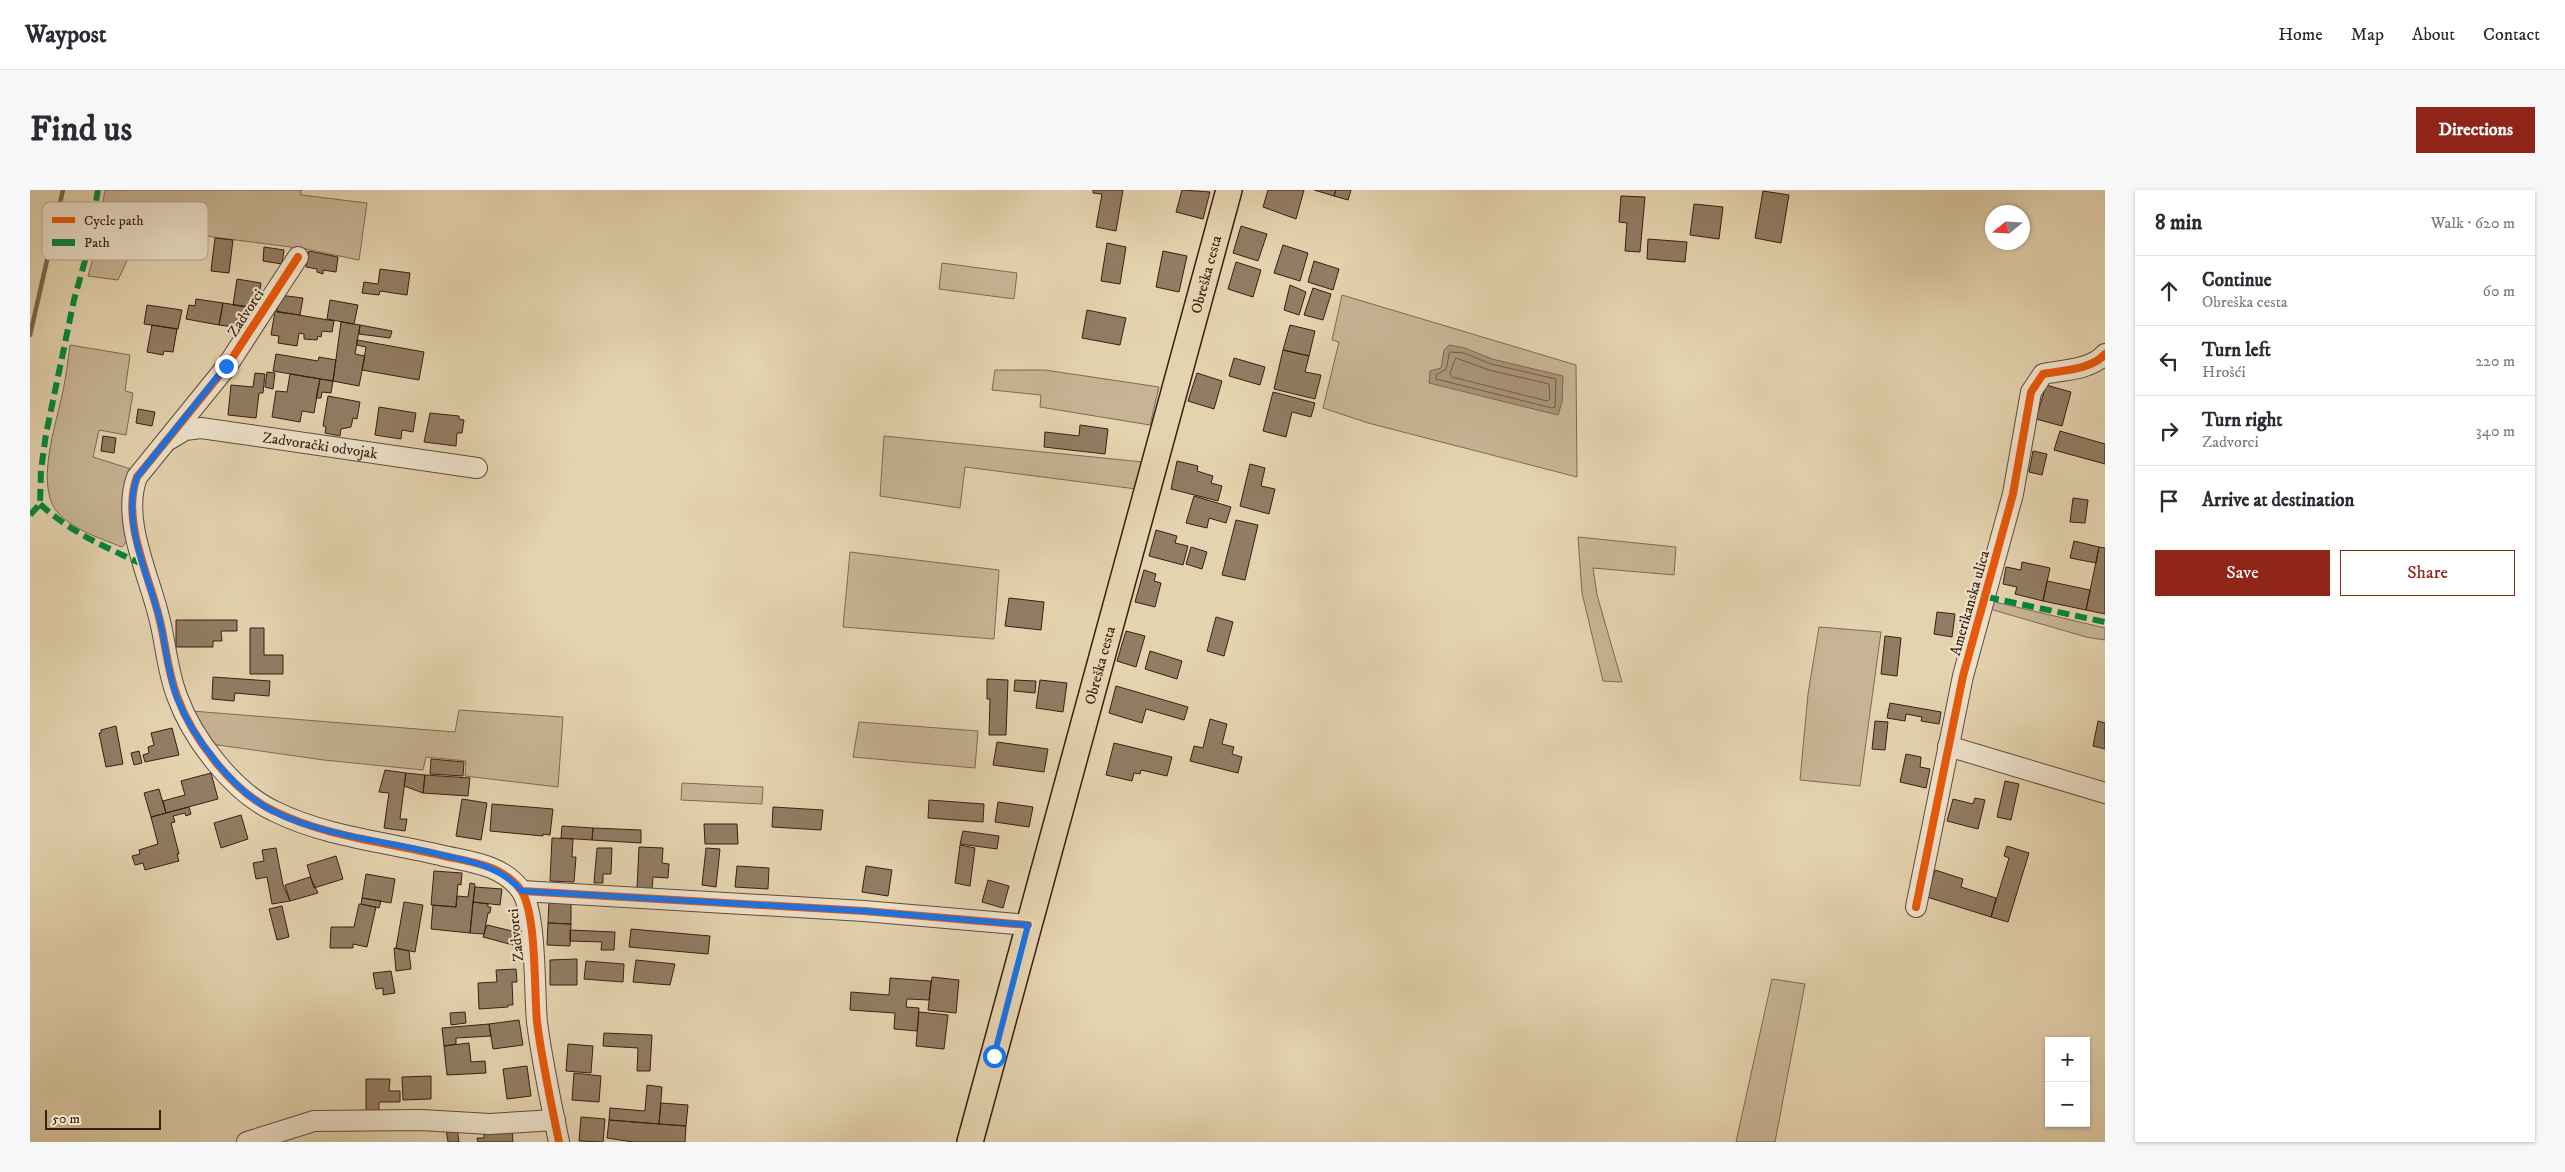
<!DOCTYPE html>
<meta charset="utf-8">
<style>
body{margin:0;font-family:"IM FELL DW Pica",serif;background:#f7f7f7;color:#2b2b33}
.controls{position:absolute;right:15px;bottom:15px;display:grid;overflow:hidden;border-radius:0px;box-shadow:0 1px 4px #0004}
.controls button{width:45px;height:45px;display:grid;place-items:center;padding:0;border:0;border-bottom:1px solid #e1e1e2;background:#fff;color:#2b2b33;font:25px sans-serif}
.compass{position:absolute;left:1955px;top:15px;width:45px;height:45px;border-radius:50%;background:#fff;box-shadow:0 1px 4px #0004;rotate:252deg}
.scale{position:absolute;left:15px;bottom:12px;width:116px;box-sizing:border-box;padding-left:5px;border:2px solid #3a1e10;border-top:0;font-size:14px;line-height:18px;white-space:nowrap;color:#3a1e10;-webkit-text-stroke:4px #ede2cb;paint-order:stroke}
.stop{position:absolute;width:15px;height:15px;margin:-11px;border:4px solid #1a73e8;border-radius:50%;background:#fff}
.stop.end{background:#1a73e8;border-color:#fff;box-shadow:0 1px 5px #0008}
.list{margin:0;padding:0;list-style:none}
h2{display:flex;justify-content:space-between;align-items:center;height:65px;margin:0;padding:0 20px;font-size:21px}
h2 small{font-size:16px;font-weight:400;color:#7c7c81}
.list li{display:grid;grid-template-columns:32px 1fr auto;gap:15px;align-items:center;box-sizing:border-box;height:70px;padding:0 20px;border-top:1px solid #e1e1e2}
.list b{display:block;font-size:19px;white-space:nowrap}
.list p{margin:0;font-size:16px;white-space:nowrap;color:#7c7c81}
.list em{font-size:16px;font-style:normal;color:#7c7c81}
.actions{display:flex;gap:10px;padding:15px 20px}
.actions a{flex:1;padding:11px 0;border:1px solid #8f2418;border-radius:0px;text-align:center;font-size:18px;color:#8f2418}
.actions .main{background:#8f2418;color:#fff}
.icon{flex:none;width:28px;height:28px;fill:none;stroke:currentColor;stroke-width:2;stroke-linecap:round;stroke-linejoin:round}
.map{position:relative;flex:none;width:2075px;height:952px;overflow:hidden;border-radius:0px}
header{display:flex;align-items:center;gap:30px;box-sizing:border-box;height:70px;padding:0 25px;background:#fff;border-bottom:1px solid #e1e1e2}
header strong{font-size:24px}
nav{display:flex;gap:28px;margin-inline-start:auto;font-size:18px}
.intro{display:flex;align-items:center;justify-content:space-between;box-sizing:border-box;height:120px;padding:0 30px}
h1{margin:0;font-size:35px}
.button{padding:12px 22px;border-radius:0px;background:#8f2418;color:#fff;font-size:18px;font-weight:700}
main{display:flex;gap:30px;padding:0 30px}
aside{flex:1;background:#fff;border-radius:0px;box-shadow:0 1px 4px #0004}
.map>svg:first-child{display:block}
.green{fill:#c7b494;stroke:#806952}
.water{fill:#aa9579;stroke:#7d654f}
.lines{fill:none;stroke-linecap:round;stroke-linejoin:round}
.shore{stroke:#725a44;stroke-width:1}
.stream{stroke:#7d654f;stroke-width:4.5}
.building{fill:#927c63;stroke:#3a1e10}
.minor-casing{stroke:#644b38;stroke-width:22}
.major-casing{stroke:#3a1e10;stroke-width:28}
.minor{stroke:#ede2cb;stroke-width:20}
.major{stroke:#e4d3af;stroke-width:25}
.quiet{stroke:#00873e;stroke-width:6;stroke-dasharray:12 6;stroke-linecap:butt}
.cycleway-casing{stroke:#ede2cb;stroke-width:11}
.cycleway{stroke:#e8590c;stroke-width:8}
.route{stroke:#1a73e8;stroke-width:6}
.labels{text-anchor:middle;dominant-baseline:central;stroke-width:4.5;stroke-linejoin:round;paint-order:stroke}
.street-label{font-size:15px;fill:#3a1e10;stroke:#ede2cb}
.key{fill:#ede2cb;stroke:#b7a793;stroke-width:1}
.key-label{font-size:14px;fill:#3a1e10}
</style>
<header>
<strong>Waypost</strong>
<nav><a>Home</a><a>Map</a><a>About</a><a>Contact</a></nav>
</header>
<div class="intro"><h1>Find us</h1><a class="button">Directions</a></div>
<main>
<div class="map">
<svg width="2075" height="952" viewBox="0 0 2075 952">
<rect width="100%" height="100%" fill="#e4d3af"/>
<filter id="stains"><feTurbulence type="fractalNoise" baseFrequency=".004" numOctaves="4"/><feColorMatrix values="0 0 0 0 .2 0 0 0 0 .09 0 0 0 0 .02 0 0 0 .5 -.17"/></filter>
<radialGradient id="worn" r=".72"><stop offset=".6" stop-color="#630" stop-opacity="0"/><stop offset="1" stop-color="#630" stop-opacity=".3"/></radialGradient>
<path class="green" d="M75,0H271V5L337,13L329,70L276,59L183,47L114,34L88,90L58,86L65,61Z
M912,73L987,83L984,109L909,99Z
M1312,105L1546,175L1547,287L1338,233L1293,218L1309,152L1302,150Z
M40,155L100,165L95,201L103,203L96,245L69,240L63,267L104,280L98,350L92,357C72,349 47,341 31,326C2,301 27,232 33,201C36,186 38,171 40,155Z
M965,180H1015L1129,197L1120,235L1010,217L1011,205L962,200Z
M854,246L1113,272L1106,299L935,277L930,318L850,306Z
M1548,347L1646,357L1644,385L1563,378L1567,405L1592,492L1573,491L1552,403Z
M820,362L969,380L964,449L813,437Z
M1961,411L2075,438V450L2056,447L1960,419Z
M1789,437L1851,442L1830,596L1770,590L1778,504Z
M429,520L533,527L528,597L435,586L436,571L396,567L393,580L294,570L181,554L162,521L425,542Z
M829,532L948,541L945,578L823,567Z
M652,593L733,597L732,614L651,610Z
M1742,789L1775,794L1745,952H1706Z"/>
<path class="water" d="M1419,155L1435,158L1462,169L1533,186L1532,212L1528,225L1399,193L1400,181L1411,178L1414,160Z"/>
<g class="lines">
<path class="shore" d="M1420,162L1434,163L1461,174L1526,189L1525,217L1522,218L1406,189V185L1416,179Z
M1426,168L1459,180L1519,194L1520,209L1517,211L1422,187L1420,184Z"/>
<path class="stream" d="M0,145L33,0"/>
</g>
<path class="building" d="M1063,0H1093L1086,41L1066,37L1072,4L1063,3Z
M1152,0L1180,2L1173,29L1146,22Z
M1238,0H1274L1266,29L1233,17Z
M1284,0H1306L1304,6Z
M1306,0H1321L1318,10L1304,6Z
M1733,1L1759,5L1751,53L1725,48Z
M1591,6L1615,7L1610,62L1595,61L1597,33L1589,32Z
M1664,14L1693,17L1689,49L1660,45Z
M1211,36L1237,44L1228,71L1203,63Z
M185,48L203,50L199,83L181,81Z
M1618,49L1657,52L1655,72L1617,69Z
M1077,53L1096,57L1090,94L1071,91Z
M1253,55L1278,63L1270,91L1244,83Z
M234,57L254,60L252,74L233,71Z
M279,61L308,67L306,82L293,80V84L287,82V79L276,77Z
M1133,61L1157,66L1149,102L1126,97Z
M1284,71L1309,79L1303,100L1278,92Z
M1206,72L1231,80L1223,107L1198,99Z
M350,79L380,83L377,105L350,101L349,105L332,103L334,92L348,94Z
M207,89L231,93L227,119L203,115Z
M1260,95L1276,102L1269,125L1254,120Z
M1283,98L1301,104L1293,130L1274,125Z
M249,105L273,108L270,125L247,122Z
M166,109L193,113L189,135L156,129L159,115L165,116Z
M300,110L328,115L324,134L297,129Z
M193,113L220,117L218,129L213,138L189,135Z
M117,115L152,120L148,139L114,134Z
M1057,120L1096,128L1090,155L1052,148Z
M245,121L304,131L302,142L292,141L291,147L288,146L287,150L274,149V144L269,143L267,156L248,153L249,146L241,145Z
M311,132L330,135L325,164L335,166L329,196L303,191Z
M122,135L147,139L143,162L134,161L133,165L117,162Z
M330,135L362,141L360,148L329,144Z
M1260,135L1285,141L1279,166L1253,160Z
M327,150L394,162L389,190L332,180L336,157L327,155Z
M1253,160L1279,166L1275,182L1291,185L1285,209L1244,199Z
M246,164L288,171L289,167L306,170L303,191L243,181Z
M1204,168L1235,177L1230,195L1199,186Z
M237,182L245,183L243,199L235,197Z
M225,183L235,184L233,203H229L226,228L198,225L201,195L223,197Z
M1167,183L1192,191L1184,219L1158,211Z
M260,184L290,189L284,223L272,221L270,232L242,227L246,201L257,202Z
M290,189L303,191L301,203L292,202L291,208H286Z
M2016,195L2041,202L2032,236L2006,229Z
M1243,202L1285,213L1281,227L1262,222L1256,247L1233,241Z
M298,206L330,212L327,229L323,228L321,237L311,239L310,246L295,243L296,237L293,236Z
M349,217L386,223L383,242L372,240L371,249L345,245Z
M108,219L125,222L122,236L106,233Z
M400,223L429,226V229L434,230L432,243H427L426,256L394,252Z
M1050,235L1078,239L1075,264L1014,257L1015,242L1049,246Z
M2030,241L2075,254V274L2024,260Z
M73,246L86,248L84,263L71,261Z
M2003,261L2017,264L2012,285L1999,282Z
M1147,271L1168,276L1167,281L1183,286L1181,293L1192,296L1188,311L1141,299Z
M1220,274L1235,278L1231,296L1245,299L1239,324L1210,316Z
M1164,306L1201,317L1196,333L1179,328L1177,338L1156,333Z
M2043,308L2058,310L2055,333L2040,332Z
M1206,330L1228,335L1215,390L1192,385Z
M1126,340L1147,346L1145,353L1158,356L1153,375L1119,366Z
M2044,351L2069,357L2066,373L2040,368Z
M1161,357L1177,362L1172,379L1156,374Z
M2069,357L2075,358V424L2056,420Z
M1992,372L2020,378L2013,411L1985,404L1987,397L1973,394L1976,377L1991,380Z
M1114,380L1126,384L1124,391L1131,393L1125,417L1105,412Z
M2017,391L2060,400L2056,420L2013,411Z
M979,408L1014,412L1011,440L975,436Z
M1907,422L1925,424L1922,447L1904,444Z
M1186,427L1203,432L1194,466L1177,461Z
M146,430H207V441H191L192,451H183V457H146Z
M220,438H234V465H253V484H220Z
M1096,441L1115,446L1106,477L1087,471Z
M1855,446L1871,448L1867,486L1851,484Z
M1120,461L1152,471L1147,489L1115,479Z
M183,487L240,491L239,506L205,503L204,511L182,509Z
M957,489L978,490L976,545H959L960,509H957Z
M985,490L1006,491L1005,503L984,501Z
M1010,490L1037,493L1033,522L1006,518Z
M1086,496L1158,517L1154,530L1116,519L1112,533L1079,523Z
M1860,513L1911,522L1909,534L1891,531L1892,527L1876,524L1875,531L1857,528Z
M1180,529L1197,534L1192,554L1204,557L1202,564L1212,567L1208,583L1160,571L1164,556L1173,558Z
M1845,531L1858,532L1855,560L1842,559Z
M2068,531L2075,533V559L2063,556Z
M86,536L93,574L76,577L69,543H71V540Z
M142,538L149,565L115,572L113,565L119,563L118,557L124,555L121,543Z
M967,552L1018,559L1014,582L963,575Z
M1084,553L1142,567L1137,586L1111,580L1110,584L1104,583L1102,591L1076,585Z
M109,561L112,573L104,575L101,563Z
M1876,564L1891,567L1890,577L1900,579L1896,598L1870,592Z
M401,569L434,572L433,586L400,584Z
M355,580L376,583L370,629H377L375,641L354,638L359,603L349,602Z
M181,583L188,609L136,623L133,611L155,605L151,591Z
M376,583L395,585L393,603L374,596Z
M395,585L440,588L438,606L393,603Z
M1975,591L1989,594L1981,630L1967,627Z
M129,599L136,623L121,627L114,603Z
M1945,608L1955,610L1948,639L1917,631L1923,609L1943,614Z
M432,609L457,613L451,650L426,646Z
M899,610L954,614L953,632L898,628Z
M968,612L1003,617L999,637L965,632Z
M462,614L523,619L520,645L513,644V646L460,641Z
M159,617L161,624L156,626L155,623L143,626L145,632L141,633L149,664H147L149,671L115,680L113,673L105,675L102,666L110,664L109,660L128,654L121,627Z
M743,617L793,620L791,640L742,637Z
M211,625L218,649L191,658L184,633Z
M674,634H707L708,654H675Z
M532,636L563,638L562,650L531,648Z
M563,638L611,640V653L562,650Z
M933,641L969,646L967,659L930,654Z
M522,648L543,649L542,667H546L544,692L520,691Z
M930,655L945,658L940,696L925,693Z
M1977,656L1999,663L1978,732L1961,727L1979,668L1974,666Z
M609,657L633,658L632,673L639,674L638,688L623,687L622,699L607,698Z
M246,658L253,695L260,711L242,714L237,687L226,689L223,673L234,671L232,660Z
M567,658H582L581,684H573V693H564Z
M676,658L690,659L686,697L672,695Z
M306,666L313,689L284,698L277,675Z
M707,676L739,678L738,699L705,697Z
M836,676L862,680L858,706L832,702Z
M1905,680L1933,689L1931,697L1966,708L1961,727L1897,707Z
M404,681L432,683L431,695L428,694L426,717L401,715Z
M336,684L365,689L361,713L332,708Z
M280,687L288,703L260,711L255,695Z
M958,690L979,696L973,718L952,712Z
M440,693L445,694L440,743L401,739L403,715L426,717L427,706L438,707Z
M445,697L472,699L470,715L443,712Z
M332,708L351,711L349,718L331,714Z
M519,711L541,712V734L518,733Z
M374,712L393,715L385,762L366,758Z
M443,712L458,714V717H461L460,723H458L454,744L440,743Z
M329,714L346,717L337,757L323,754V758H300L301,737H324Z
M252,716L259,747L247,750L239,719Z
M518,733L541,734L540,756L517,755Z
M457,735L486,742L483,755L453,747Z
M601,739L680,746L678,764L599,757Z
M540,740L585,742L584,760H571L572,752L540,751Z
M364,758L379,761L381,779L366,781Z
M547,769V795H520V770Z
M606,770L645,774L640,795L603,792Z
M556,771L594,774L593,792L554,789Z
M486,779L487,792H482L483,815H478V817L449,819L448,793L467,792L466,780Z
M361,781L365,803L353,805V798L346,799L343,783Z
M902,787L929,790L926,823L898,820Z
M860,788L901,791L899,810L877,809L876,817L889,818L887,841L864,839L865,823L820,820L821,802L859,805Z
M435,822L436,833L421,835L420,823Z
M889,822L918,825L914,859L886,856Z
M489,830L493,855L463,859L459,834Z
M459,834L461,846L426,848V854L414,856L412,838Z
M574,843L622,845L620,881H607L608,858L573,856Z
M439,853L441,872L455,871L456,883L417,885L414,856Z
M538,854L563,856L561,883L536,881Z
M497,876L501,906L477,909L473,879Z
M544,883L571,886L569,912L542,910Z
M401,886V909L373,910L372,887Z
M336,889H360L359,901H370V912H349V921H336Z
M617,895L632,897L629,934L579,930L580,918L615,921Z
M631,913L658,915L656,936L629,934Z
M551,927L575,929L573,952L549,951Z
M579,930L656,936L655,952H603L577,948Z
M482,937L483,952H448L447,948H454V942Z
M427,938L429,952H418L416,939Z"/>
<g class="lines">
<g class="minor-casing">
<g id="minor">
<path d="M268,67L197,176L107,287C91,330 119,385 129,427C136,454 137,480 147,506C162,548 203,602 244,621C296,647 357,652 414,666C441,672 472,675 490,699C507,720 504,803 507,832C512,872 521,912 529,952"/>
<path id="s1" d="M140,249L155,240L171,238L447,278"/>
<path d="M1918,556L2075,603"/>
<path d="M492,701L834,721L998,735"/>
<path d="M1886,717L1933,486L1983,304L2001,202L2013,184C2033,180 2061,180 2075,164"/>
<path d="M217,952L284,931L391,930L460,934L525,930"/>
</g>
</g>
<g class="major-casing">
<g id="major">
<path id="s2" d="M940,952L1199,0"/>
</g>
</g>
<use href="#minor" class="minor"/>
<use href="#major" class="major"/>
<path class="quiet" d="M10,314C40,342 75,357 112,374
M0,325L10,314L11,280L16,244L44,110L56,67L68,0
M1957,407L2075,432"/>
<g class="cycleway-casing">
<path id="cycleway" d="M268,67L197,176L107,287C91,330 119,385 129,427C136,454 137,480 147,506C162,548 203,602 244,621C296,647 357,652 414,666C441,672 472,675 490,699C507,720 504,803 507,832C512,872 521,912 529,952
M492,701L834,721L998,735
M1886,717L1933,486L1983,304L2001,202L2013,184C2033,180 2061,180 2075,164"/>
</g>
<use href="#cycleway" class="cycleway"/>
</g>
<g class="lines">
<path class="route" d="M196,176L107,287C91,331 118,385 129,427C136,454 137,481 147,508C163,548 203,601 243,621C293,646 351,650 404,663C439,672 466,673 492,701L834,721L998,735L964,866"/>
</g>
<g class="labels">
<g class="street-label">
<text stroke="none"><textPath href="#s2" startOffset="899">Obreška cesta</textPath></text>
<text transform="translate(216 123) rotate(-57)">Zadvorci</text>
<text stroke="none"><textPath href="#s1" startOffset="154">Zadvorački odvojak</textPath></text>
<text transform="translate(1940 413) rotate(-74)">Amerikanska ulica</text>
<text stroke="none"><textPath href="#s2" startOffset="494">Obreška cesta</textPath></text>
<text transform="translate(486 745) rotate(-96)">Zadvorci</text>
</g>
</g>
<rect x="12" y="12" width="166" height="58" rx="8" class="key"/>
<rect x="22" y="27" width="23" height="6" fill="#e8590c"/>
<rect x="22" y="49" width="23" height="7" fill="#00873e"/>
<g class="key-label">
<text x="54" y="35">Cycle path</text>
<text x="54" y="57">Path</text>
</g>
<rect width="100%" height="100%" filter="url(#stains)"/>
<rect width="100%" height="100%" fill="url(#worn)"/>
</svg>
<div class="controls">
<button>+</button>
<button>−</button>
</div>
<svg class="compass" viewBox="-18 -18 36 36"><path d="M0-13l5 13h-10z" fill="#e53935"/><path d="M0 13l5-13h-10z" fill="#7c7c81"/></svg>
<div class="scale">50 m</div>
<div class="stop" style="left:964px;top:866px"></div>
<div class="stop end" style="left:196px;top:176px"></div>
</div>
<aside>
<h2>8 min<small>Walk · 620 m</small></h2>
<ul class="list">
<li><svg class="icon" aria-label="ahead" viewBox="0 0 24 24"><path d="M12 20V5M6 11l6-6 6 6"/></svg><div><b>Continue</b><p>Obreška cesta</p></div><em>60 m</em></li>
<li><svg class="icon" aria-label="left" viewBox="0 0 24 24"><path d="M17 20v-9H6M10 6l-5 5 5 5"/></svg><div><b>Turn left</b><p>Hrošći</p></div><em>220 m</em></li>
<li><svg class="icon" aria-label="right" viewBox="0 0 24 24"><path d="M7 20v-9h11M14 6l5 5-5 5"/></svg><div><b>Turn right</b><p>Zadvorci</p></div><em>340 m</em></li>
<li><svg class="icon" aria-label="arrive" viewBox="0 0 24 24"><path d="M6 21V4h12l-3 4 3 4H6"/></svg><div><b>Arrive at destination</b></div></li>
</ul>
<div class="actions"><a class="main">Save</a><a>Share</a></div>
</aside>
</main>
